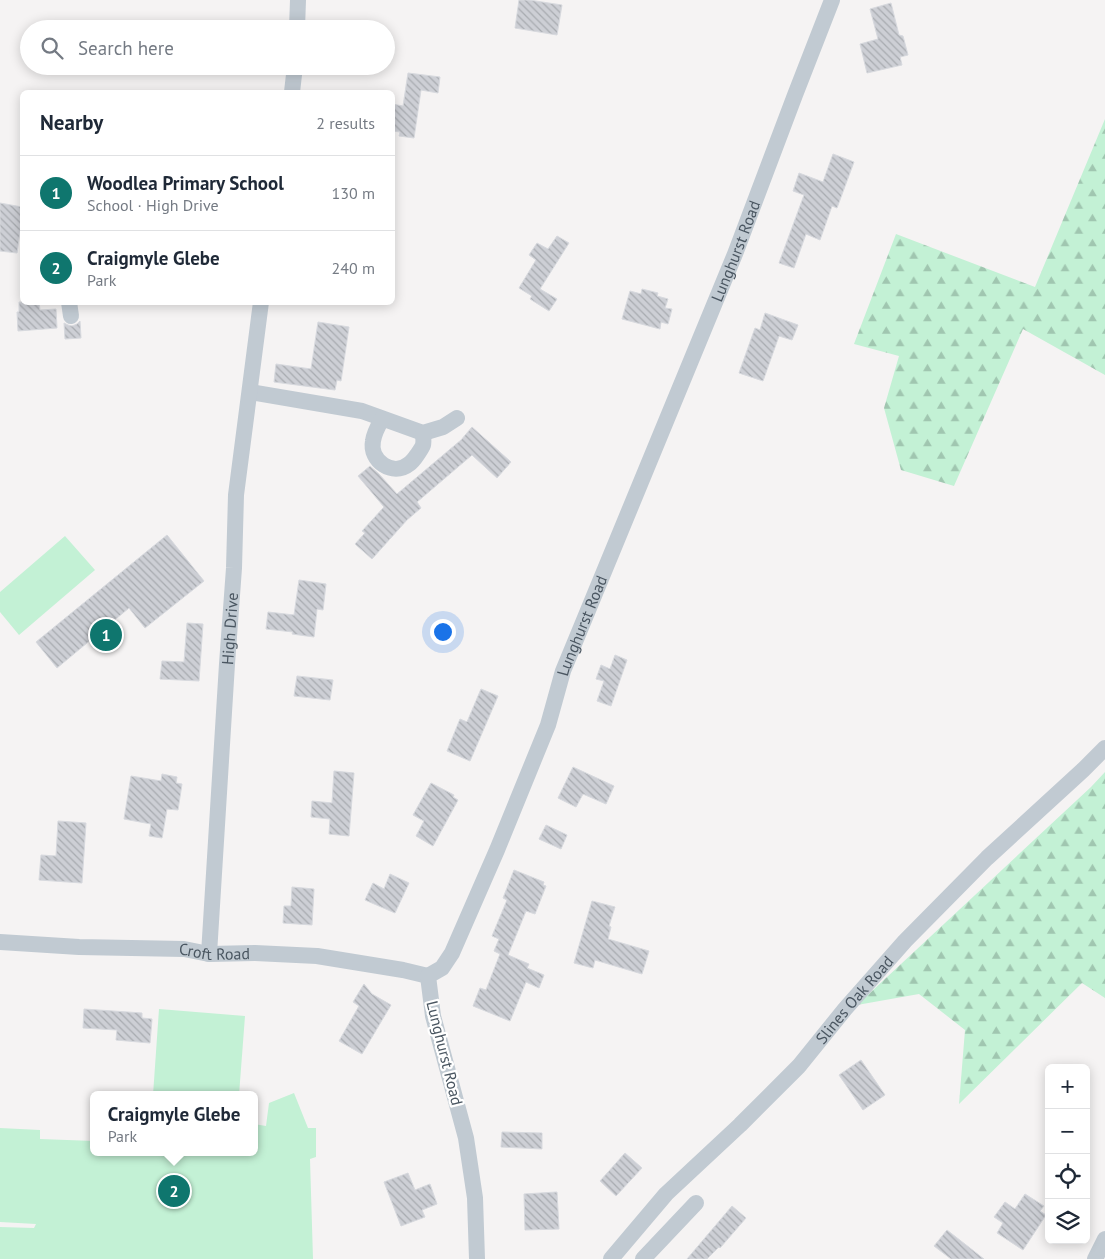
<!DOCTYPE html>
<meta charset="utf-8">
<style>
body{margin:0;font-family:"PT Sans",sans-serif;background:#f2f2f3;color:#1f2937}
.controls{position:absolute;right:15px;bottom:15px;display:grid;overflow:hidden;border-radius:8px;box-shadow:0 2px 12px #0003}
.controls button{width:45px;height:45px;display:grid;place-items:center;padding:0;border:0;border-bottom:1px solid #e0e1e3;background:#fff;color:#1f2937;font:25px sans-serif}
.you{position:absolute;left:442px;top:631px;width:18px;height:18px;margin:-12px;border:4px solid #fff;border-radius:50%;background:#1a73e8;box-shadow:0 0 0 8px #1a73e833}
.badge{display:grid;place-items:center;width:32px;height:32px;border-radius:50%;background:#0f766e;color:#fff;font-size:16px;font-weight:700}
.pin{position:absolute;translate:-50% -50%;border:2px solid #fff;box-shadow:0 1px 5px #0006}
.popup{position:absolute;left:90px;top:1091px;width:168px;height:65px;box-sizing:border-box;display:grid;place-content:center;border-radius:8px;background:#fff;filter:drop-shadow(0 1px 4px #0005);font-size:16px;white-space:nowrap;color:#747a83}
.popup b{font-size:19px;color:#1f2937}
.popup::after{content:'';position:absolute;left:50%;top:100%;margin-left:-10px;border:10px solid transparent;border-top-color:#fff}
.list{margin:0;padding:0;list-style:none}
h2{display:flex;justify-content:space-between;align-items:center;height:65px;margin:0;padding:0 20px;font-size:21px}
h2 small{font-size:16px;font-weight:400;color:#747a83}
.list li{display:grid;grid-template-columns:32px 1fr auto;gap:15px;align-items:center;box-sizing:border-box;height:75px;padding:0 20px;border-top:1px solid #e0e1e3}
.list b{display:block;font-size:19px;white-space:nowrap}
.list p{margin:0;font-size:16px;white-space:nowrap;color:#747a83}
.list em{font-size:16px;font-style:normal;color:#747a83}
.icon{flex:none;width:28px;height:28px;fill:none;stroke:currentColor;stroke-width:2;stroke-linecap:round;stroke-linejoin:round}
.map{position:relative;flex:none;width:1105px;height:1259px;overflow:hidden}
.search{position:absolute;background:#fff;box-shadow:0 2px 12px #0003;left:20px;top:20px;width:375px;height:55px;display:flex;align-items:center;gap:12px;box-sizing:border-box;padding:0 18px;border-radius:28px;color:#747a83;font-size:19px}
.panel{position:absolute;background:#fff;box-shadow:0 2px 12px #0003;left:20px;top:90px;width:375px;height:215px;border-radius:8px}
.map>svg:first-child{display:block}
.forest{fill:url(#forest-firs)}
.park{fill:#c3f1d5}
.building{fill:url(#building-back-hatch);stroke:#d7d9de}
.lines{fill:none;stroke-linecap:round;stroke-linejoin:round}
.minor{stroke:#c1cad2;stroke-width:16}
.labels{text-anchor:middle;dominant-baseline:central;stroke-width:4.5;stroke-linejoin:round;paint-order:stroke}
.street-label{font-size:16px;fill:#4a5661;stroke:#fff}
</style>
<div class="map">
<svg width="1105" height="1259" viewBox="0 0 1105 1259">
<defs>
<pattern id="forest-firs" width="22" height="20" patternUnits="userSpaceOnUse" patternTransform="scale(1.25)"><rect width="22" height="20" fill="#c3f1d5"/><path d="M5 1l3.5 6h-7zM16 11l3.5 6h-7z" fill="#a0c6b0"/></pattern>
<pattern id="building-back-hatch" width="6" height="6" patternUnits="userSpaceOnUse" patternTransform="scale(1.25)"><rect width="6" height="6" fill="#cdcfd5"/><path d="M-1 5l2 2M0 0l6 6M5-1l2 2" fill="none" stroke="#a8abb0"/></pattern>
</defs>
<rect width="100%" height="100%" fill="#f5f3f3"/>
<path class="forest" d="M1105,119V375L1023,329L954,486L901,470L884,408L899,356L854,344L896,234L1035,287Z
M1105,772V998L1082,983L959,1104L965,1030L919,994L857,1005L1091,787Z"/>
<path class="park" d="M65,536L95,570L19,635L0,612V592Z
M159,1009L245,1016L239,1095H153Z
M294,1093L308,1128H316V1157L310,1159L313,1259H0V1227L34,1228L36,1224L0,1222V1128L40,1130V1139L94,1141V1152H254V1124L266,1126L269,1103Z"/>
<path class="building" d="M519,0H529L562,5L557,35L515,28Z
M891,3L899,35L903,36L908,55L900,57L902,65L867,73L860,44L878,39L870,9Z
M408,73L440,77L438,93L421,90L414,138L399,136L400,132L392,131V104L403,106Z
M833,154L854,162L837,208L832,206L820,240L806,234L794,268L779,263L804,195L793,191L799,173L823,182Z
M0,203L22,207V225H21L17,253L0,251Z
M557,236L569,243L540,289L557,299L549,311L530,299L532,296L519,288L536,260L529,255L537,243L548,249Z
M642,289L658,293L657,296L668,299L665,308L672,309L668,324L661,322L660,329L622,319L630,291L641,294Z
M19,302H39L40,310L56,309L57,328L18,331L17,312H19Z
M765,313L798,325L792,340L779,336L763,381L739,373L755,328L760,330Z
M80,321L81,338L65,339L64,323L68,325L72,326L77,324Z
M318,322L349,327L341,381L337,380L335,390L274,382L276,364L311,369Z
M472,427L511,462L497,478L472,455L417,502L421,508L407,520L372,559L355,544L365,533L362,531L384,507L358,476L370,466L379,474L397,494L461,440Z
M167,535L204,581L145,628L129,608L57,668L36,642Z
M299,580L326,584L323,610L317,609L314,637L292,634L293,632L266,629L268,612L294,615Z
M187,623L203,624L199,681L160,679L162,661L184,662Z
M615,655L627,660L611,706L597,701L604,681L596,679L601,665L610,669Z
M297,676L333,680L330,700L294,696Z
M481,689L498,696L470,761L447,751L460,719L467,722Z
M573,767L614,786L606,804L583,794L576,807L558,798Z
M334,771L354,773L349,836L329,834L330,819L311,817L312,801L332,803Z
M162,774L177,777L176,783L182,784L178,810L167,809L162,838L149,836L151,824L124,819L131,776L161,781Z
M431,783L454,795L453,797L458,800L433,846L416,836L424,821L413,815Z
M58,821L86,823L82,883L39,880L41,855L56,856Z
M546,825L567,835L561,849L539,839Z
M514,870L544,882L543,885L546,886L535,914L526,911L508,955L529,964L527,968L544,975L539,988L526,982L510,1021L473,1006L480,988L486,990L500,954L494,951L499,939L492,936L507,900L503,898Z
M390,874L409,883L395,913L365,900L373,883L384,889Z
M292,887L314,889L312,925L283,923L284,906H291Z
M592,901L615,907L609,926L611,927L608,939L649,951L642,974L595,960L593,968L574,963Z
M364,984L372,994L391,1005L362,1054L339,1041L359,1006L353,1002Z
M84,1009L142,1013V1018L152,1019L150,1043L116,1040L117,1030L83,1028Z
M861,1060L885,1095L863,1110L839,1075Z
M502,1132L542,1133V1149L501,1147Z
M625,1153L642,1168L616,1196L600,1181Z
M408,1173L415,1190L430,1184L437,1204L422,1210L425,1217L401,1226L384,1182Z
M557,1192L559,1229L525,1230L524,1194Z
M1025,1194L1044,1206L1040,1211L1046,1215L1023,1250L997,1233L1003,1223L994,1217L1005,1202L1015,1209Z
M732,1206L746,1218L720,1248L719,1247L707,1259H687Z
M947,1230L984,1259H951L934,1246Z"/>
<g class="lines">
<g class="minor">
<path d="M297,29L298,0"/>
<path d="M292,92L295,66"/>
<path d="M69,302L71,316"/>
<path d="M250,392L362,411L423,433L443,427L457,418"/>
<path d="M382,419C378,426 374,433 373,441C369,461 393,477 409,464C412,462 415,458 417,455C419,452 422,448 423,445C424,441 423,436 423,433"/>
<path id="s1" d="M0,942L79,947L184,949L209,954L255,953L317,956L403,970L428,976"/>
<path id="s2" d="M209,954L227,664L234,568L236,495L261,302"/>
<path id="s3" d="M477,1259L475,1198L466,1138L433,1016L428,976L442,968L452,953L497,850L548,725L563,671L735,254L795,95L832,0"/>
<path id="s4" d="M611,1259L666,1194L740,1125L799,1066L845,1009L905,941L987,858L1083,770L1105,748"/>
<path d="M643,1259L696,1203"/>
<path d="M1095,1259L1105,1239"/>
</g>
</g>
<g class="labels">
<g class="street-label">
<text stroke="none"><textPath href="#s3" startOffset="1080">Lunghurst Road</textPath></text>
<text stroke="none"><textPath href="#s3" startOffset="675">Lunghurst Road</textPath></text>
<text stroke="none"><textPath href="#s2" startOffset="326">High Drive</textPath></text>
<text stroke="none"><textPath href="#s1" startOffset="215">Croft Road</textPath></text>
<text stroke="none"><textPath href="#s4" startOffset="356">Slines Oak Road</textPath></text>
<text transform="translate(445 1053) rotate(76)">Lunghurst Road</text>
</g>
</g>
</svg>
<div class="controls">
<button>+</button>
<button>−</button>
<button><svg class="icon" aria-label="locate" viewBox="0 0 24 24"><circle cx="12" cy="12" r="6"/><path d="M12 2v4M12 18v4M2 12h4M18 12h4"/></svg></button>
<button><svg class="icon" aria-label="layers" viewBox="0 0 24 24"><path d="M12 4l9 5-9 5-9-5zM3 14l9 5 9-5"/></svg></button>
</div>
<div class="you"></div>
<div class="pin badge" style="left:106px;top:635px">1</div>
<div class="pin badge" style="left:174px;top:1191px">2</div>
<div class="popup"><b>Craigmyle Glebe</b>Park</div>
<div class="search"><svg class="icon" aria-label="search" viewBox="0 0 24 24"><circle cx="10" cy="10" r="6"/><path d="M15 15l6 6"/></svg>Search here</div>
<section class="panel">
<h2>Nearby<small>2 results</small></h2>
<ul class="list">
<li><span class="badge">1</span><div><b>Woodlea Primary School</b><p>School · High Drive</p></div><em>130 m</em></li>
<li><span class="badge">2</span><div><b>Craigmyle Glebe</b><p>Park</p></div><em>240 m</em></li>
</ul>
</section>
</div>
